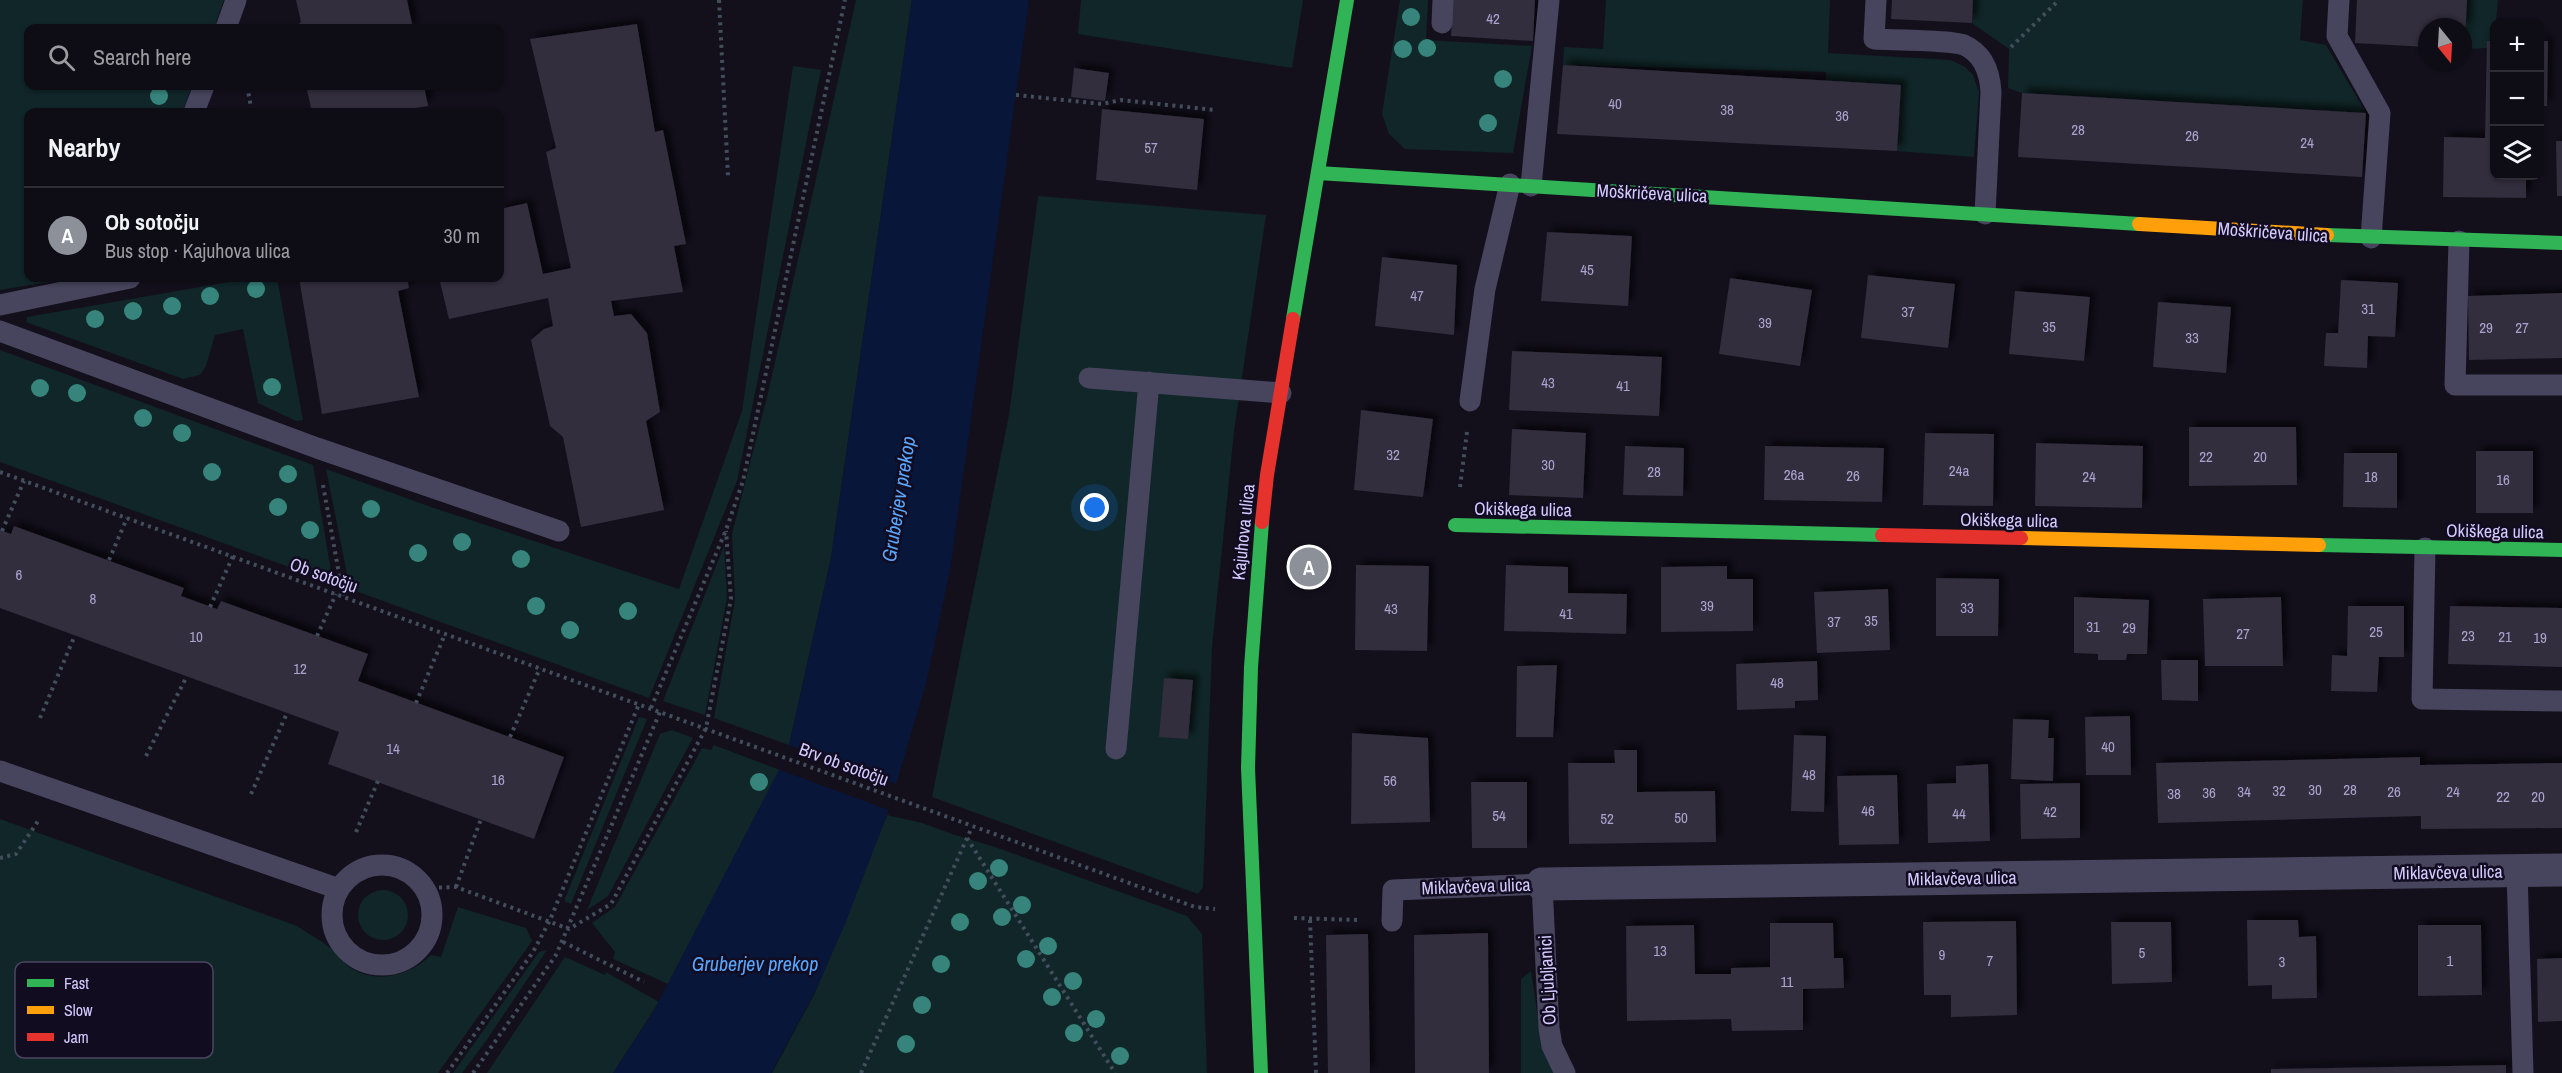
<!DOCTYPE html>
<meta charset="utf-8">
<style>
body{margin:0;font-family:"Archivo Narrow",sans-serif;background:#1c1a22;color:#f1f3f6}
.controls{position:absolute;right:18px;top:18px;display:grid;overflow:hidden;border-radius:12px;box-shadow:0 2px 4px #0004}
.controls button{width:54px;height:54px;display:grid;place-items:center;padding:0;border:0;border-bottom:2px solid #2e2c34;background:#0e0c15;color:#f1f3f6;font:30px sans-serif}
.compass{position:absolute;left:2418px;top:18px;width:54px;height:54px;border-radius:50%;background:#0e0c15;box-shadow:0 2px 4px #0004;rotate:162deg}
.you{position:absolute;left:1095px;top:508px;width:21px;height:21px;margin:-15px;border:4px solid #fff;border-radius:50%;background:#1a73e8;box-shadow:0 0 0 9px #1a73e833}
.badge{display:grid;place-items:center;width:39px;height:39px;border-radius:50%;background:#8c9099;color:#fff;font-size:20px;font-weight:700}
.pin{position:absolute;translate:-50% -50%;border:3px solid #fff;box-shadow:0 2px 6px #0006}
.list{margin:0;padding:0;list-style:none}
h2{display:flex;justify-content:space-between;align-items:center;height:78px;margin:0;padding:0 24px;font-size:26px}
h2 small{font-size:20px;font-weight:400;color:#9b9ba0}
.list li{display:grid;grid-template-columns:39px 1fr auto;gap:18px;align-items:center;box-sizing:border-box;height:96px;padding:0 24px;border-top:2px solid #2e2c34}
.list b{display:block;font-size:22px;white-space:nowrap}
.list p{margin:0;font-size:20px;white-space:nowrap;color:#9b9ba0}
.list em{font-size:20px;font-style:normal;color:#9b9ba0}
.icon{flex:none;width:33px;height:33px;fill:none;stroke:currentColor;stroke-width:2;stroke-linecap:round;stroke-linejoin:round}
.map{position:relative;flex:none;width:2562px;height:1073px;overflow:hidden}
.search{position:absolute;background:#0e0c15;box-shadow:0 2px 4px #0004;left:24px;top:24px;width:480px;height:66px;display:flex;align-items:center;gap:15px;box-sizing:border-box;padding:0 21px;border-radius:12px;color:#9b9ba0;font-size:22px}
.panel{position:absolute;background:#0e0c15;box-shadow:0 2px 4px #0004;left:24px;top:108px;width:480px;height:174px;border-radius:12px}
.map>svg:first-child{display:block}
.green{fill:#102628}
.water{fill:#08163a}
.pier{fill:#13101c}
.building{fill:#312d3e;filter:url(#shadow)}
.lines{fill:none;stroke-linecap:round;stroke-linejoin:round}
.path{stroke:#424e5d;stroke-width:4;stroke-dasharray:3 4.5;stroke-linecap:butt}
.lane{stroke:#47445d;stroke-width:21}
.street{stroke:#47445d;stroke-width:33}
.fast{stroke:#30b455;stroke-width:14}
.slow{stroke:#ff9f0a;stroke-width:14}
.jam{stroke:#e5322d;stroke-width:14}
.tree{fill:#36847b}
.labels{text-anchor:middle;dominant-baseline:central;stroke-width:5;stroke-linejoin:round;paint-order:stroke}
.number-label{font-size:15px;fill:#aba3cf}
.street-label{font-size:18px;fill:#d4caff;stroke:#110c20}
.water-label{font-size:20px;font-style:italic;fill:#58a6ff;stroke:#110c20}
.key{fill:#110c20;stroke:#4c4563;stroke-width:1.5}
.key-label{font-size:16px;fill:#d4caff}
</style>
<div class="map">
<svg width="2562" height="1073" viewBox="0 0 2562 1073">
<defs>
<filter id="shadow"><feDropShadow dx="5.5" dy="-5.5" stdDeviation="3" flood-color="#0009"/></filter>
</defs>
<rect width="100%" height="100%" fill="#13101c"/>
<path class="green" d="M0,0H224L214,28H28V86H192L182,112H28V278H73L0,290Z
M856,0H912L831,558L789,745L714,718L735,600L732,534L769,389Z
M1081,0H1303L1292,68L1078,34Z
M1400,0H1428L1426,40L1532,46L1513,153L1405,149L1389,134L1382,114Z
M1606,0H1830L1828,53L1951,60L1965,67L1973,75L1979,92L1974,157L1897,151L1901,85L1826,81V72L1563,65L1564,47L1603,49Z
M1973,0H2303L2300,40L2326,45L2366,113L2022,93L2008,88L2009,49L1972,23Z
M2467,0H2498L2494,41H2487V48L2464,49Z
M793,66L821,70L737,481L649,698L350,589L326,469L431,507L679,589L742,411Z
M1038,196L1266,215L1234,431L1212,647L1203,887L1198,894L932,797L1009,415Z
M252,278H277L303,420L296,421L258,403L243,329L215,335L206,366L200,375L183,379L26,322L27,317Z
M0,350L313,465L333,583L0,462Z
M724,546L727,598L705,715L663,701Z
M639,717L647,719L571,904L564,901Z
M672,730L693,738L608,896L587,910L660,734Z
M714,745L780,770L668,984L613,959L615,952L592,923L615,907L702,748L711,750Z
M887,815L922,823L955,835L995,847L1187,916L1202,934L1207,1073H772L815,993Z
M0,819L297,926C307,933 319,939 329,947C337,952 341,961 349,967C376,985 409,976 431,955L441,957L458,907L526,928L532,941L438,1073H0Z
M358 915a25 25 0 1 1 50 0a25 25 0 1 1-50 0Z
M547,950L486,1041L462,1073H453L539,952Z
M565,957L605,975L606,972L659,1002L613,1073H487Z
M1531,971L1540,1031L1555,1073H1521V979Z"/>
<path class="water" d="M912,0H1029L950,570L926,683L887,815L845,924L816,990L771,1073H613L652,1014L779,770L789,745L831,558Z"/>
<path class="pier" d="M789,745L899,785L891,811L780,770Z"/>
<path class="building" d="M296,0H407L413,28H293L301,22Z
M1453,0H1535L1533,41L1451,36Z
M1892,0H1973L1972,23L1891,19Z
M2357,0H2467L2465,39L2463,27H2427V47L2355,43Z
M637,24L655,132L663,130L686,244L674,246L683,292L611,301L614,316L631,314L647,333L660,412L646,421L664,510L581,527L563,437L550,426L531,340L544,329L553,326L548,298L449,319L439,278H500V209L527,203L543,274L571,268L546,152L556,148L530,39Z
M2487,41H2494V176H2526V198L2443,197L2444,137L2485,138Z
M2540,41H2548L2547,106H2540Z
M1563,65L1901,85L1897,151L1557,134Z
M1074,68L1109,73L1105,101L1071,97Z
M306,86H424L428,106L415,108L416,112H312Z
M2022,93L2366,113L2362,177L2018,157Z
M1102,109L1204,119L1197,190L1096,180Z
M2556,141H2562V196H2557Z
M1547,232L1632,236L1628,306L1541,301Z
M1382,257L1457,265L1454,335L1375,326Z
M1868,275L1955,284L1948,348L1861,338Z
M299,278H407L409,288L398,291L419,397L322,414Z
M1730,278L1812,290L1800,366L1719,354Z
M2341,280L2398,283L2395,337L2368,336L2367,368L2324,366L2326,333H2338Z
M2015,291L2090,297L2084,361L2009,354Z
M2562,293V358L2469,360L2468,296Z
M2158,302L2231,307L2226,373L2153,367Z
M1512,351L1662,357L1659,416L1509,410Z
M1361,410L1433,419L1423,497L1354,490Z
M2189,427H2296L2297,485L2189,486Z
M1512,429L1586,433L1583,498L1509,495Z
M1925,433L1994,434L1993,506L1923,505Z
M2036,443L2143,446L2142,508L2035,506Z
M1625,446L1684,448L1683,496L1623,495Z
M1765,446L1884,448L1882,502L1764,500Z
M2476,451H2533V513H2476Z
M2344,453H2397V508L2343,507Z
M14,526L184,588L181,596L217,609L221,601L368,654L358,681L564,757L534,839L328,764L339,732L0,608V530L11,534Z
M1356,565L1429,566L1427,651L1355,650Z
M1506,565L1568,567V593L1627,594L1626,634L1504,631Z
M1727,566V579H1753V631L1661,632V567Z
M1936,578L1999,579L1998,636H1936Z
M1888,589L1890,650L1817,653L1814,592Z
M2074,597L2149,600L2147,654H2127L2126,660H2098V654L2074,653Z
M2281,597L2283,666H2205L2203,599Z
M2348,606H2404V657H2379L2377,692L2331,691L2332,655L2347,656Z
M2450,606L2562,608V667L2448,664Z
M2161,660H2198V701L2162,700Z
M1817,661L1818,700L1795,701V708L1737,710L1736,664Z
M1557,665L1553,737H1516L1517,666Z
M1164,678L1193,680L1188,739L1159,737Z
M2130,716L2131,775H2086L2085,717Z
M2013,719L2049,720L2048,738H2054L2053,781L2011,779Z
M1352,733L1428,738L1430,822L1351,824Z
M1794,735L1826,736L1824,812L1791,811Z
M1614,750H1637V792L1715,791L1716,842L1569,844L1568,763H1615Z
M2420,757V765L2562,763V828L2421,829V816L2158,823L2156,763Z
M1988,764L1990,841L1928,843L1927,784L1956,783V766Z
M1897,775L1899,844L1839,845L1837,776Z
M1471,782H1527V848H1472Z
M2080,783V838L2021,839L2020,784Z
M2247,920H2298L2299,937L2316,936L2317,998L2272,999V985L2248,986Z
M2016,921L2017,1015L1951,1017V995H1924L1923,922Z
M2111,922H2171L2172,982L2112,984Z
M1770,923H1833L1834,958H1843L1844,988L1803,989V1030L1732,1031L1731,1019L1627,1021L1626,926L1694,925L1695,974H1731V968L1770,967Z
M2418,925H2481L2482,995L2418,996Z
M1488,933L1489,1073H1415L1414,935Z
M1368,934L1370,1073H1328L1326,935Z
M2562,958V1021L2538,1022L2537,959Z
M2506,1065V1073H2271V1069Z"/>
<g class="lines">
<path class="path" d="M719,0L728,176
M2011,47L2059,0
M247,86L252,112
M1016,95L1102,104L1121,100L1215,110
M0,472L1195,907L1215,909
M323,485L343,596
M1460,487L1467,432
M2,531L24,481
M109,560L127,518
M1309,567H1318
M210,607L233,556
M317,636L336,594
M416,703L445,634
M651,708L726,530L743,481L845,0
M40,718L75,635
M510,737L540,668
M146,756L187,676
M251,794L287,713
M356,832L378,781
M967,838L1115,1073
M0,858L16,854L40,818
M456,887L481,819
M424,888L456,887L569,929L611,904L706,728L731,599L726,531
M1294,918L1359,920
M1310,920L1316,1073
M563,942L644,982
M447,1073L533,952L550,920L639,704
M473,1073L556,955L660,712
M861,1073L972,827"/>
<path class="lane" d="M1876,0L1874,39C1891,40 1952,40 1964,45C1984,54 1990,73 1991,92L1985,214
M2339,0L2337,36L2380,113L2371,238
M1442,23L1443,0
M226,28L236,0
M194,112L204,86
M1531,186L1549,0
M2459,241L2455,385H2562
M0,305L130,278
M0,331L317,448L559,531
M1089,378L1281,393
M1470,401L1485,289L1510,184
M2425,548L2422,699L2562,701
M1116,749L1149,382
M0,771L339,889
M332 915a50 50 0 1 1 100 0a50 50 0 1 1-100 0Z
M2517,871L2523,1073
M1392,921L1393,890L1542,884L1549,1028L1552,1046L1565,1073"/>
<path class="street" d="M1542,884L2562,870"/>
<path class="fast" d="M1318,173L2139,224
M2327,235L2562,243
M1293,319L1347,0
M1455,525L1882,535
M2319,545L2562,550
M1261,1073L1248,768L1251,667L1262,522"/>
<path class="slow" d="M2139,224L2327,235
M2021,538L2319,545"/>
<path class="jam" d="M1262,522L1267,475L1293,319
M1882,535L2021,538"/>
</g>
<g class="tree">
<circle cx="1411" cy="17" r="9"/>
<circle cx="1427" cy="48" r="9"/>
<circle cx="1403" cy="49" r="9"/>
<circle cx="1503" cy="79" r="9"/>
<circle cx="159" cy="96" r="9"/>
<circle cx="1488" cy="123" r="9"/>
<circle cx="256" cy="289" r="9"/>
<circle cx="210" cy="296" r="9"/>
<circle cx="172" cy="306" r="9"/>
<circle cx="133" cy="311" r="9"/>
<circle cx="95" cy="319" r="9"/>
<circle cx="272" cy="387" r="9"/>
<circle cx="40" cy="388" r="9"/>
<circle cx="77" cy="393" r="9"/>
<circle cx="143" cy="418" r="9"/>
<circle cx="182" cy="433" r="9"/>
<circle cx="212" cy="472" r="9"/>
<circle cx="288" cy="474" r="9"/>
<circle cx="278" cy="507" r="9"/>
<circle cx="371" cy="509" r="9"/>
<circle cx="310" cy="530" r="9"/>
<circle cx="462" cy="542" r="9"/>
<circle cx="418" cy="553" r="9"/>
<circle cx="521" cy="559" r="9"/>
<circle cx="536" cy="606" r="9"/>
<circle cx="628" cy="611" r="9"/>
<circle cx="570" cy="630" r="9"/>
<circle cx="759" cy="782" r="9"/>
<circle cx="999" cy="868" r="9"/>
<circle cx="978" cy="881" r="9"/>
<circle cx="1022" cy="905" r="9"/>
<circle cx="1002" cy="917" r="9"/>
<circle cx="960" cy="922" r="9"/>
<circle cx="1048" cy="946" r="9"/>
<circle cx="1026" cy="959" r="9"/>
<circle cx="941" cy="964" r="9"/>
<circle cx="1073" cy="981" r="9"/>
<circle cx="1052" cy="997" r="9"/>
<circle cx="922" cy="1005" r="9"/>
<circle cx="1096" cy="1019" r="9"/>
<circle cx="1074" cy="1033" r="9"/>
<circle cx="906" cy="1044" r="9"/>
<circle cx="1120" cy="1056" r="9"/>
</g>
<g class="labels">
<g class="number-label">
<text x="1493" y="18">42</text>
<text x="1615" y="103">40</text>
<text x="1727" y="109">38</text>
<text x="1842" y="115">36</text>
<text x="2078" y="129">28</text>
<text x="2192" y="135">26</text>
<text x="2307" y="142">24</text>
<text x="1151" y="147">57</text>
<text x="1587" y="269">45</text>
<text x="1417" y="295">47</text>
<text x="2368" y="308">31</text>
<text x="1908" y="311">37</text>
<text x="1765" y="322">39</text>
<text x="2049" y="326">35</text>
<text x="2486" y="327">29</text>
<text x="2522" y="327">27</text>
<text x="2192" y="337">33</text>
<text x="1548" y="382">43</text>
<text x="1623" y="385">41</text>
<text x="1393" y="454">32</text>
<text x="2206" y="456">22</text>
<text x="2260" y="456">20</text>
<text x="1548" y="464">30</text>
<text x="1959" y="470">24a</text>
<text x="1654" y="471">28</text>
<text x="1794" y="474">26a</text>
<text x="1853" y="475">26</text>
<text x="2089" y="476">24</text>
<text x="2371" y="476">18</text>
<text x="2503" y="479">16</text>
<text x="19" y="574">6</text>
<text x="93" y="598">8</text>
<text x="1707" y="605">39</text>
<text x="1967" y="607">33</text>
<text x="1391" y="608">43</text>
<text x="1566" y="613">41</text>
<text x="1871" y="620">35</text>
<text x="1834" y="621">37</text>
<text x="2093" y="626">31</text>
<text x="2129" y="627">29</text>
<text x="2376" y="631">25</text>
<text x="2243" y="633">27</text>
<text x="2468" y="635">23</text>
<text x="196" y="636">10</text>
<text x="2505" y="636">21</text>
<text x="2540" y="637">19</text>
<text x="300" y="668">12</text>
<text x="1777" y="682">48</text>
<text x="2108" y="746">40</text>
<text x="393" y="748">14</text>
<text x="1809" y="774">48</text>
<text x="498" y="779">16</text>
<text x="1390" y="780">56</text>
<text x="2315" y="789">30</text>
<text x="2350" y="789">28</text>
<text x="2279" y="790">32</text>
<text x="2244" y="791">34</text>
<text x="2394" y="791">26</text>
<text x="2453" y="791">24</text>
<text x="2209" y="792">36</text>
<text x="2174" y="793">38</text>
<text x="2503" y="796">22</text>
<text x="2538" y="796">20</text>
<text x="1868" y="810">46</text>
<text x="2050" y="811">42</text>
<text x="1959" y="813">44</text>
<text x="1499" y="815">54</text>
<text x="1681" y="817">50</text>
<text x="1607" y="818">52</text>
<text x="1660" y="950">13</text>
<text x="2142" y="952">5</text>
<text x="1942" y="954">9</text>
<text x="1990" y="960">7</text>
<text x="2450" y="960">1</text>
<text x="2282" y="961">3</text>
<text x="1787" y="981">11</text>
</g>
<g class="street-label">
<text transform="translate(1652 193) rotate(3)">Moškričeva ulica</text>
<text transform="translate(2273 232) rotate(4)">Moškričeva ulica</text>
<text transform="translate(1523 509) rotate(1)">Okiškega ulica</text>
<text transform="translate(2009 520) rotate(1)">Okiškega ulica</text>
<text transform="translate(2495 531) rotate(1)">Okiškega ulica</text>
<text transform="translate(1243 532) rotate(-84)">Kajuhova ulica</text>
<text transform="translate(324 575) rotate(20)">Ob sotočju</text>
<text transform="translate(844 764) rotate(20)">Brv ob sotočju</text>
<text transform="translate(2448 872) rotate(-1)">Miklavčeva ulica</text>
<text transform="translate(1962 878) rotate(-1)">Miklavčeva ulica</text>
<text transform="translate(1476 886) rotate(-2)">Miklavčeva ulica</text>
<text transform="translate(1547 980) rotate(-93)">Ob Ljubljanici</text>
</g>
<g class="water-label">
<text transform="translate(898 499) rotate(-81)">Gruberjev prekop</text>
<text x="755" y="963">Gruberjev prekop</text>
</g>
</g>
<rect x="15" y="962" width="198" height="96" rx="9" class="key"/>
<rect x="27" y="979" width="27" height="8" fill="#30b455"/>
<rect x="27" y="1006" width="27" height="8" fill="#ff9f0a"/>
<rect x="27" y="1033" width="27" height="8" fill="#e5322d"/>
<g class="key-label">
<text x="64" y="989">Fast</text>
<text x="64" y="1016">Slow</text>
<text x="64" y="1043">Jam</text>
</g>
</svg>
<div class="controls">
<button>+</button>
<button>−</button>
<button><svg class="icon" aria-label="layers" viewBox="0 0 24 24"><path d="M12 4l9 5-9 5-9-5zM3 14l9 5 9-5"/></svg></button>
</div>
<svg class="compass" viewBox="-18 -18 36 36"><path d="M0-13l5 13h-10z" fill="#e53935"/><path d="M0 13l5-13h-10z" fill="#9b9ba0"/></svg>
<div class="you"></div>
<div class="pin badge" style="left:1309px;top:567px">A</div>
<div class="search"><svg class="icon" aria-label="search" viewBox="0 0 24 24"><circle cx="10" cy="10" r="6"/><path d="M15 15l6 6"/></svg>Search here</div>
<section class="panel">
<h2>Nearby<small></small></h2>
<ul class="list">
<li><span class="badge">A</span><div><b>Ob sotočju</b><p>Bus stop · Kajuhova ulica</p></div><em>30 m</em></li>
</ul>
</section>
</div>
